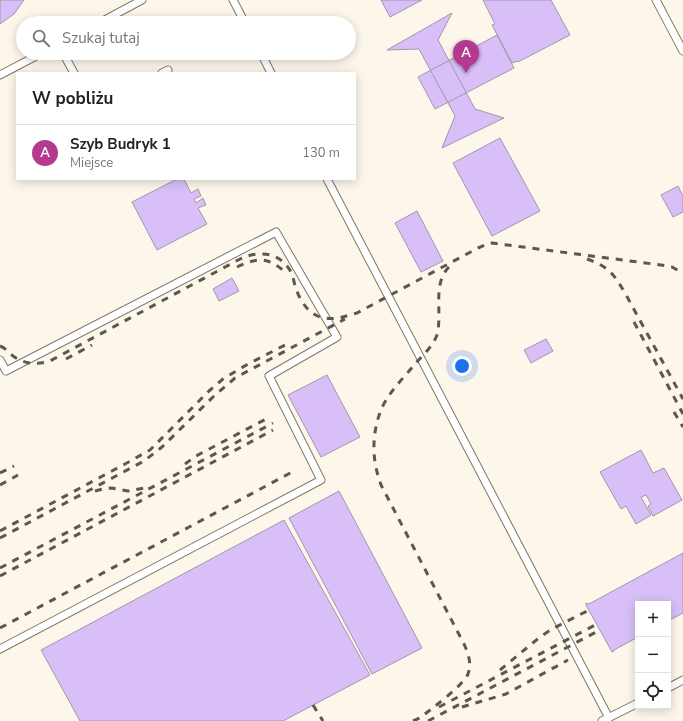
<!DOCTYPE html>
<html lang="pl">
<meta charset="utf-8">
<style>
body{margin:0;font-family:"Nunito Sans",sans-serif;background:#f2f2f2;color:#222}
.controls{position:absolute;right:12px;bottom:12px;display:grid;overflow:hidden;border-radius:0px;box-shadow:0 2px 10px #0003}
.controls button{width:36px;height:36px;display:grid;place-items:center;padding:0;border:0;border-bottom:1px solid #e0e0e0;background:#fff;color:#222;font:20px sans-serif}
.you{position:absolute;left:462px;top:366px;width:14px;height:14px;margin:-10px;border:3px solid #fff;border-radius:50%;background:#1a73e8;box-shadow:0 0 0 6px #1a73e833}
.badge{display:grid;place-items:center;width:26px;height:26px;border-radius:50%;background:#b33a8f;color:#fff;font-size:13px;font-weight:700}
.pin{position:absolute;translate:-50% -33px;filter:drop-shadow(0 1px 2px #0008)}
.pin::after{content:'';position:absolute;top:21px;width:14px;height:12px;background:inherit;clip-path:polygon(0 0,100% 0,50% 100%)}
.list{margin:0;padding:0;list-style:none}
h2{display:flex;justify-content:space-between;align-items:center;height:52px;margin:0;padding:0 16px;font-size:17px}
h2 small{font-size:13px;font-weight:400;color:#767676}
.list li{display:grid;grid-template-columns:26px 1fr auto;gap:12px;align-items:center;box-sizing:border-box;height:56px;padding:0 16px;border-top:1px solid #e0e0e0}
.list b{display:block;font-size:15px;white-space:nowrap}
.list p{margin:0;font-size:13px;white-space:nowrap;color:#767676}
.list em{font-size:13px;font-style:normal;color:#767676}
.icon{flex:none;width:22px;height:22px;fill:none;stroke:currentColor;stroke-width:2;stroke-linecap:round;stroke-linejoin:round}
.map{position:relative;flex:none;width:683px;height:721px;overflow:hidden}
.search{position:absolute;background:#fff;box-shadow:0 2px 10px #0003;left:16px;top:16px;width:340px;height:44px;display:flex;align-items:center;gap:10px;box-sizing:border-box;padding:0 14px;border-radius:22px;color:#767676;font-size:15px}
.panel{position:absolute;background:#fff;box-shadow:0 2px 10px #0003;left:16px;top:72px;width:340px;height:108px;border-radius:0px}
.map>svg:first-child{display:block}
.building{fill:#d9bff7;stroke:#a097aa}
.lines{fill:none;stroke-linecap:round;stroke-linejoin:round}
.lane-casing{stroke:#817665;stroke-width:9}
.lane{stroke:#fff;stroke-width:7}
.rail{stroke:#5c574f;stroke-width:3;stroke-dasharray:7 7;stroke-linecap:butt}
</style>
<div class="map">
<svg width="683" height="721" viewBox="0 0 683 721">
<rect width="100%" height="100%" fill="#fdf6eb"/>
<path class="building" d="M0,0H24L14,14L0,24Z
M381,0H422L390,17Z
M483,0H551L570,35L518,62L517,61L512,63L492,25L495,24Z
M452,13L438,40L475,109L504,118L442,148L455,116L419,49L387,50Z
M497,35L514,68L435,109L418,77Z
M500,138L540,211L492,236L453,163Z
M177,179H184L191,193L198,189L201,196L194,199L196,203L203,198L206,205L198,208L207,224L157,250L132,202Z
M678,186L683,196V212L673,217L661,195Z
M417,211L443,261L421,272L395,223Z
M232,278L239,291L219,301L213,289Z
M546,339L553,351L531,363L524,350Z
M327,375L360,437L321,457L288,395Z
M641,450L653,473L664,468L682,500L653,516L648,506L651,504L646,495L641,497L651,515L636,524L626,506L621,509L600,472Z
M339,491L422,648L372,674L289,518Z
M284,520L370,675L283,721H80L41,650Z
M683,553V613L668,621V604H638V637L614,650V651L612,652L586,605V603L589,604Z"/>
<g class="lines">
<g class="lane-casing">
<path id="lane" d="M233,0L245,23
M656,0L683,51
M99,23L142,0
M63,53L74,73
M261,53L271,73
M162,73L168,70
M0,75L42,53
M327,179L609,718
M0,360L6,371L276,232L337,337L269,376L321,480L0,649
M668,688L683,680
M602,721L638,703"/>
</g>
<use href="#lane" class="lane"/>
<path class="rail" d="M587,259C609,267 613,273 625,293L683,399
M237,267C258,257 269,257 286,273
M634,322L683,414
M0,346C5,348 9,352 13,356C24,364 37,365 50,361L240,259C259,250 280,252 291,272C293,276 294,282 295,286C300,301 309,316 325,318C336,320 346,316 357,313L478,248L485,245L492,243L661,265L672,267L683,273
M66,359L92,345
M674,412L683,427
M185,464L196,456L268,418
M0,473L14,466
M0,485L18,475
M95,491L103,489L112,488L128,491L144,488
M0,531L125,464L150,450L209,391L223,379L248,364L289,343
M0,538L144,461L162,447L214,396L235,378L345,319
M0,568L273,423
M0,576L273,430
M0,628L294,471
M500,670L540,637L552,629L589,610
M313,705L323,721
M439,707L597,624
M462,707L506,694L568,660
M413,721L420,718C432,708 462,687 468,674C472,663 468,653 464,644L381,485C379,479 377,473 376,467C371,445 375,416 388,397C396,385 406,375 415,364C423,355 433,346 437,335C443,312 431,282 451,265
M428,721L600,630"/>
</g>
</svg>
<div class="controls">
<button>+</button>
<button>−</button>
<button><svg class="icon" aria-label="locate" viewBox="0 0 24 24"><circle cx="12" cy="12" r="6"/><path d="M12 2v4M12 18v4M2 12h4M18 12h4"/></svg></button>
</div>
<div class="you"></div>
<div class="pin badge" style="left:466px;top:73px">A</div>
<div class="search"><svg class="icon" aria-label="search" viewBox="0 0 24 24"><circle cx="10" cy="10" r="6"/><path d="M15 15l6 6"/></svg>Szukaj tutaj</div>
<section class="panel">
<h2>W pobliżu<small></small></h2>
<ul class="list">
<li><span class="badge">A</span><div><b>Szyb Budryk 1</b><p>Miejsce</p></div><em>130 m</em></li>
</ul>
</section>
</div>
